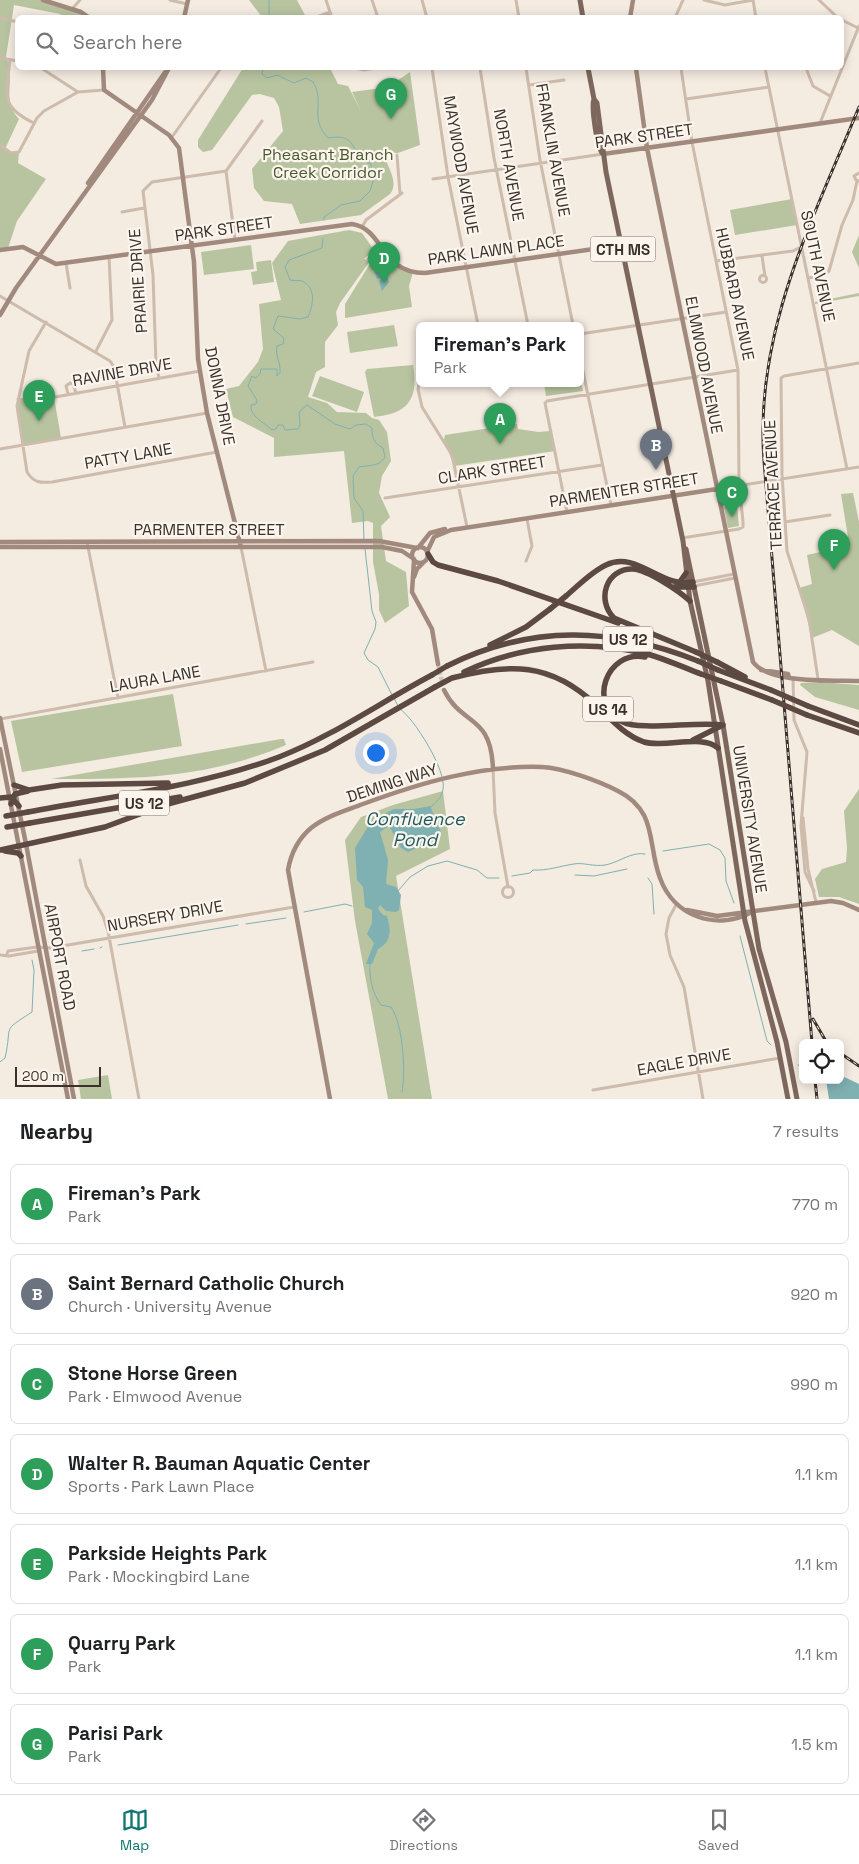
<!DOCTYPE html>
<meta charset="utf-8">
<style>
body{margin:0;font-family:"Space Grotesk",sans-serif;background:#f2f2f2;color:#202124}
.controls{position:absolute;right:15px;bottom:15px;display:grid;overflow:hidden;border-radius:8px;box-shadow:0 2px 12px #0003}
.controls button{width:45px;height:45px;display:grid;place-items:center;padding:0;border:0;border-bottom:1px solid #e0e0e0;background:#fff;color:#202124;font:25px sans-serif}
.scale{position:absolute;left:15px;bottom:12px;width:86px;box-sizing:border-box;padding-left:5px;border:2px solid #3b302b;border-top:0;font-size:14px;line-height:18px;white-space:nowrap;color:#3b302b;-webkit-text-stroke:4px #fbf5ee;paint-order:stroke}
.you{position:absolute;left:375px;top:752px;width:18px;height:18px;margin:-12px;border:4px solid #fff;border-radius:50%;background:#1a73e8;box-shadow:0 0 0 8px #1a73e833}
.badge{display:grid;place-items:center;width:32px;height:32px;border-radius:50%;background:#0f766e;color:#fff;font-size:16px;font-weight:700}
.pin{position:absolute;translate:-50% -41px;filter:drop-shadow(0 1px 2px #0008)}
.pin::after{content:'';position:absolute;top:26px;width:18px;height:15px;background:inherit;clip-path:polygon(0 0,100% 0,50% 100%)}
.popup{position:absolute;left:416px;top:322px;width:168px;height:65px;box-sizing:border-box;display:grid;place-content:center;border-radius:8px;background:#fff;filter:drop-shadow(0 1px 4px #0005);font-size:16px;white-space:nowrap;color:#757577}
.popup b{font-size:19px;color:#202124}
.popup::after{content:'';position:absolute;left:50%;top:100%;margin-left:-10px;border:10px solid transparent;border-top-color:#fff}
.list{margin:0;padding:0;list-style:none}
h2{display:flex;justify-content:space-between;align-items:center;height:65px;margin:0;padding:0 20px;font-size:21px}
h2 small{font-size:16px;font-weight:400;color:#757577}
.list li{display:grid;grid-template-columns:32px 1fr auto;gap:15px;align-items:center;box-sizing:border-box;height:80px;margin:0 10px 10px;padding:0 10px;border:1px solid #e0e0e0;border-radius:8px}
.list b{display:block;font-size:19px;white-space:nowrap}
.list p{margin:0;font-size:16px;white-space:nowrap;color:#757577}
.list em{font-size:16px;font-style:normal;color:#757577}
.icon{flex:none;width:28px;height:28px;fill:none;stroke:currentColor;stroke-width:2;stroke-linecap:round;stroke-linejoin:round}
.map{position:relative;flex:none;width:859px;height:1099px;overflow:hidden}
.search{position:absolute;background:#fff;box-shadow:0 2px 12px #0003;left:15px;right:15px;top:15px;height:55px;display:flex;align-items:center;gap:12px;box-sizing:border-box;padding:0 18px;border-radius:8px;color:#757577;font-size:19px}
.sheet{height:695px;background:#fff}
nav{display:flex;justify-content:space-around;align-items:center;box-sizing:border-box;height:70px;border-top:1px solid #e0e0e0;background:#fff;font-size:14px;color:#757577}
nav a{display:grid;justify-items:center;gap:2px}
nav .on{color:#0f766e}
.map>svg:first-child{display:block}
.green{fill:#b8c4a0}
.water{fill:#7fb0b2}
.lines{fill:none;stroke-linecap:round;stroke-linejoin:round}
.stream{stroke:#7fb0b2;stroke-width:1}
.secondary-tunnel{stroke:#cfc6bd;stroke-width:4.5;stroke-dasharray:4.5 2;stroke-linecap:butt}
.street{stroke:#cdbbac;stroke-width:3}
.secondary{stroke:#a18a7d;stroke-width:4.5}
.primary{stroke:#7d675c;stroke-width:5}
.highway{stroke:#5c4a42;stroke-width:5.5}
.rail-casing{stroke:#3b302b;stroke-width:3}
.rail{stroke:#fbf5ee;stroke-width:1;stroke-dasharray:4;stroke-linecap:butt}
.highway-bridge{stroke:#5c4a42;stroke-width:5.5}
.labels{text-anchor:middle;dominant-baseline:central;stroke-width:4.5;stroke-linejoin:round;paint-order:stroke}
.shield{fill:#fbf5ee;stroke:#756b66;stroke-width:1}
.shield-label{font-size:15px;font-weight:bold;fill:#3b302b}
.street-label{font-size:16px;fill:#3b302b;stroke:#fbf5ee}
.park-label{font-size:16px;fill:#4a5a2e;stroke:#fbf5ee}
.water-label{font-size:18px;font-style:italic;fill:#1f5a5e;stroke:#fbf5ee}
</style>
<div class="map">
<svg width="859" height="1099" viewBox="0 0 859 1099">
<rect width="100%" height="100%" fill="#f4ebe1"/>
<path class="green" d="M0,0H43L90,17H63L60,14L14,5L6,57C17,81 0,98 19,119L5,149L11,153L19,152L18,163L46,179L17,221L8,248L0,250Z
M249,0H297L306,17H262Z
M243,68H330L338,84L348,86L361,111L352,92L388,87L410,72L420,145L398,153L383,152C386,165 400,182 390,194L361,215L300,224L292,204L264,201L254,188L252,169L283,131L279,107L274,98L260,94L252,95L212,150L203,152L198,147V140Z
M792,199L797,225L735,235L730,210Z
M349,230L362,233L374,250L364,259L369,261L366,259L381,248L386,256L413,272L409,286L412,307L345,318V304L371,262L370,261L340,303L336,312L338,325L325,342V367L316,372L308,397L327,403L337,412L366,413L372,418L379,420L387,432L391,461L382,476L379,493L390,517L381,526L386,561L406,572L409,606L385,623L379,610V594L373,562V523L368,521L352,523L344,451L274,457V438L233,417L226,389L239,386L258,362L263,349L259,304L281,300L272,263L288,241Z
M859,235V268L852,252Z
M251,245L254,269L204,275L201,252Z
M271,260L274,282L253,285L251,272L257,271L256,262Z
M859,293V296L815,304V302Z
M394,325L398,346L350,353L347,332Z
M413,365C419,399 408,414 374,417L365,372L367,369Z
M320,376L364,392L357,412L312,396Z
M580,376L583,391L546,396L544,383H580Z
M54,397L61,438L23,445L18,417V399L24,401Z
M517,424L518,429L539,432L550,431L555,451L454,466L444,440L445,435Z
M853,493L859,522V646L832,630L812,638L799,588L812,584L807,555L825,551L848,537L841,494Z
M737,506L739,526L728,528L724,507Z
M820,682L859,685V710L815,697L800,685L801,683Z
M173,694L182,746L22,772L11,721Z
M281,739H284L286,745C205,779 137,779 51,779Z
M859,789V904L839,897H819L815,879L822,869L846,862L847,848L844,811Z
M443,791L450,849L396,876L432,1099H388L355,921L345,840L361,817L393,805Z
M108,1075L112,1099H81L78,1080Z"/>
<path class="water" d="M384,268L389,282L382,291L379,281L382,278L377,279L374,272Z
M430,806L441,832L436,839L408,852L401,848L389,826L380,832L388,860L386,884L396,887L401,895L399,910L396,912L386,911L380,905L378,909L383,915L387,916C391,929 392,942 378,949L372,964H366L374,943L367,934L372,923V910L365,907L363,887L357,880L355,848L372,820L394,809H414Z
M840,1075L859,1084V1099H829L826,1080H840Z"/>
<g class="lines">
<path class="stream" d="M269,18V0
M263,68L262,74L267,78L277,75L294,83L306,78L313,82C326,104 308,116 328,138C361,132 348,157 371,164L373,181L370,191L360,201L341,205L324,217V220
M323,238L322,248L289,260L285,267L290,280C294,281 298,280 302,281C317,288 313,305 308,317L300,319L278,316L273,329L284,338L283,344L277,346C275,356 281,363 280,373L277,376V369H261L260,374L256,378L252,376L248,386L257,400L256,404L251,405C250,417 264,422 272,430L276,429L278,425H283L285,430L298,429L300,426L299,412L307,405L335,424L350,429L356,425L366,424L372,428C372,438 374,443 383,448L385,457C379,467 369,465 359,467L353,476L354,498L363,511L364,540
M365,549L372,611L376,622L375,629L364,653L368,660L378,667L392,695
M394,698L398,706
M400,709C414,718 447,771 443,789C442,798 436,802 430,808
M663,851L709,844L720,850L725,858L726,881L734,903
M575,875L594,876L627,869
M512,876L530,873L533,870C547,871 560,866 574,864C582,862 594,867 605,865C618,863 632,851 645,854
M648,878L652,884L654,914
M398,891L410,877L428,866L447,861L477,870L487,878H499
M304,912L345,904L352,906
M246,924L286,918
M740,936L767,1041L771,1045
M118,945L238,925
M100,948L102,947
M82,951L94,949
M370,962C369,977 372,993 381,1005L391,1007C403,1024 406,1072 402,1092
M0,1062L5,1058C13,1023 0,1033 32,1012L34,970L32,960
M798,1065L803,1068"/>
<path class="secondary-tunnel" d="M438,664L443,685"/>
<path class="street" d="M170,0L187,4
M326,0L332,18
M372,0L378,18
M422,0L427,18
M516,0L519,18
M704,0L725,5L753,0L756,18
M819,0L838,18
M72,9L80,0
M0,18L18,22
M314,18L330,12
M675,18L683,0
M842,20L858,28
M0,58L18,61
M10,60C6,95 0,107 34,123
M41,68L78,92
M355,68L364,70L376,68
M432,68L448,177L478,325
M480,68L494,158L528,325
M526,68L540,160L573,325
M681,68L692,142L738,370L739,481L743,522V527L739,529L682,538
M765,68L847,469
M806,68L813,86L830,96
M529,85L564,80
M686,99L769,87
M820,123L859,26
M172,137L221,68
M0,145L11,153L19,152L37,118L44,111L78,92L104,90
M397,155L400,194
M859,173L854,176L856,180L859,181
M433,179L603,154
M122,212L144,208
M362,227L366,220L402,193
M235,240L226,171L262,121
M762,256L765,276
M716,261L793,251L801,247
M66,263L70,288
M759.5 279a3.5 3.5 0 1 1 7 0a3.5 3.5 0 1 1-7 0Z
M808,278L824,275L829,271L842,225L853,200L857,181
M0,296L110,361L114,367L125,427
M46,322L29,351L17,406L27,472C34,483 40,483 52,482L217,452
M580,334L726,312
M96,351L112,320L109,257
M580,357L611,505
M159,378L156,364L153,275L143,191L152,182L226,171
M420,379L418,389L422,407L452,455L467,527
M68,394L66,386L70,383L73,384L76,393
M18,399L33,401L200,371
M0,449L207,413
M717,489L859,467
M385,498L602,465
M567,512L545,403L547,401L738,370
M785,522L830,515
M87,542L118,698
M241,547L266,671
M526,561L532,546L527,519
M693,582L734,574
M694,586L735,578
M793,678L794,720L807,752L801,825L805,872L814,891
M818,679L809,619L787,551L782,474L781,378L784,376L859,363
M0,719L313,662
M493,769L495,813L508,887
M803,818L808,869L816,902
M80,860L86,886L103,916L108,931L139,1099
M502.5 892a5.5 5.5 0 1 1 11 0a5.5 5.5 0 1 1-11 0Z
M677,903L669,918L666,934L670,955L684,987L703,1099
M7,954L8,951L37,947L50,948L294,907
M0,955L9,956L38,951L39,949
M593,1090L780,1058"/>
<path class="secondary" d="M43,0L81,12L90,18
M184,18L188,0
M630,18L633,0
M103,68L104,90L169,135L179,148L194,262L198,359L207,413L241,547
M636,68L647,148L753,662C769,684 832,680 859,681
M603,154L859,118
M88,183L168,68
M0,250L23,247L56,264L352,224C385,229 379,273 425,273L622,245
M0,315L16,288L152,100L169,68
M0,542L379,541L417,548
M0,547H382L402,551L414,559
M412 555a8 8 0 1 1 16 0a8 8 0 1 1-16 0Z
M418,548L430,533L445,529
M427,552L434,537L451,530L717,489
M414,560L412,592L432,629L438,664
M414,577L417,569L423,563
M761,670L788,674L789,677
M444,690C462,727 491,713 493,769
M0,718L26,844L74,1099
M0,749L68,1099
M687,910L717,916L831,901L843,903L859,910
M330,1099L288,870C291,853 298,839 311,828C326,816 345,811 363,804C420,783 480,765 542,767C563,768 599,781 618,791C658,811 647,844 660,878C674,917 717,931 752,912"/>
<path class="primary" d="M580,0L583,18
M588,68L594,99L597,103L606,172L683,541L690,601L708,681L745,921L777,1042L788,1099
M594,99C591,107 597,148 603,154
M686,549L723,725L759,949L786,1042L797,1099"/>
<path class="highway" d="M428,554L433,562L438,565L498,581L618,623
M679,583L686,573
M674,587H694
M566,596C578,586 591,572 606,565C637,550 661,589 693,582
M690,601C679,591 648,570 633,569C606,568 596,600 614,618L696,652
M490,645L526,627L550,609
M645,657C606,650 587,705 623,722C640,731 698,721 723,725
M717,662L745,677
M447,666C531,624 613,627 698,661
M718,670L771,690
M464,672C521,645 586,639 647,654C665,659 683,667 701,674
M452,678C509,663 551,662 596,705C611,719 624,735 644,742C665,748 703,734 718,748
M721,681L772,700
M808,706L859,725
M807,715L859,733
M693,740L723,725
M14,785L29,790L62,785L168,783
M0,798L11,797L19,806
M11,804L15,794L28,791
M28,812C111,796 199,787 279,757C333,736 381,702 432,675
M30,823L180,797
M0,850L105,827L164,805L245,783L325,750L435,687
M5,851L18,853L21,856"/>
<g class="rail-casing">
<path id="rail" d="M813,1019L827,1043
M812,1043L764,461C754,332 812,222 859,107
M840,1053L859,1066
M815,1080L817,1099"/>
</g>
<use href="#rail" class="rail"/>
<path class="highway-bridge" d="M550,609L566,596
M696,652L717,662
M698,661L718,670
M701,674L721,681
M432,675L447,666
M435,687L450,679
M771,690L808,706
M772,700L807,715
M6,816L28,812
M7,827L30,823"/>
</g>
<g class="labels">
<g class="shield">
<rect x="590.5" y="236.5" width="65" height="25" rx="4"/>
<rect x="603" y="626.5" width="50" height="25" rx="4"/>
<rect x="583" y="696.5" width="50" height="25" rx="4"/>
<rect x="119" y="790.5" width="50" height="25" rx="4"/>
</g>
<g class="shield-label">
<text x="623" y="249">CTH MS</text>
<text x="628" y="639">US 12</text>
<text x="608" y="709">US 14</text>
<text x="144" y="803">US 12</text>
</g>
<g class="street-label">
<text transform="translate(644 136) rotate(-8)">PARK STREET</text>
<text transform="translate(553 150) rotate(80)">FRANKLIN AVENUE</text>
<text transform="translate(461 165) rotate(80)">MAYWOOD AVENUE</text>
<text transform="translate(509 165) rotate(80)">NORTH AVENUE</text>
<text transform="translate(224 229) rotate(-8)">PARK STREET</text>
<text transform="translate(496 250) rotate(-8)">PARK LAWN PLACE</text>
<text transform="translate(818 266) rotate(78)">SOUTH AVENUE</text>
<text transform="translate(138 281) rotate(-94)">PRAIRIE DRIVE</text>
<text transform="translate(735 294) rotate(78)">HUBBARD AVENUE</text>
<text transform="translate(704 365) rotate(79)">ELMWOOD AVENUE</text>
<text transform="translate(122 372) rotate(-10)">RAVINE DRIVE</text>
<text transform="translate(220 396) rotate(79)">DONNA DRIVE</text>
<text transform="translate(128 456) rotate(-10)">PATTY LANE</text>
<text transform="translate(492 470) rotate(-9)">CLARK STREET</text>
<text transform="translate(773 485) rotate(-93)">TERRACE AVENUE</text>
<text transform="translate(624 490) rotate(-9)">PARMENTER STREET</text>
<text x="209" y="529">PARMENTER STREET</text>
<text transform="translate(155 679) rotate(-10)">LAURA LANE</text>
<text transform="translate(392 783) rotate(-18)">DEMING WAY</text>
<text transform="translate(750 819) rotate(81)">UNIVERSITY AVENUE</text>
<text transform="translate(165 916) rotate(-10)">NURSERY DRIVE</text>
<text transform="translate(60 957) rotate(79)">AIRPORT ROAD</text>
<text transform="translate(684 1062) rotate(-10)">EAGLE DRIVE</text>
</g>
<g class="park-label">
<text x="328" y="154">Pheasant Branch<tspan x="328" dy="18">Creek Corridor</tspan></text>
</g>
<g class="water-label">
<text x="415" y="818">Confluence<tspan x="415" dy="21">Pond</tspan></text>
</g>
</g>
</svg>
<div class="controls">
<button><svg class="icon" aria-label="locate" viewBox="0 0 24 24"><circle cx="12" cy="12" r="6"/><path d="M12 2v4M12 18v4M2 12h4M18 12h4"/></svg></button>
</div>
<div class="scale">200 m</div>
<div class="you"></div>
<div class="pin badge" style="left:500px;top:444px;background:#2e9e5b">A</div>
<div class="popup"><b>Fireman's Park</b>Park</div>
<div class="pin badge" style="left:656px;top:470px;background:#6b7280">B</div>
<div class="pin badge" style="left:732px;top:517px;background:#2e9e5b">C</div>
<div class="pin badge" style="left:384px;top:283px;background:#2e9e5b">D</div>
<div class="pin badge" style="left:39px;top:421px;background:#2e9e5b">E</div>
<div class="pin badge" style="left:834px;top:570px;background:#2e9e5b">F</div>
<div class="pin badge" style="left:391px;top:119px;background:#2e9e5b">G</div>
<div class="search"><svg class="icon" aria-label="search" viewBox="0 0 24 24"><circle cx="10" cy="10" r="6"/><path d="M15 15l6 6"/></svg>Search here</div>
</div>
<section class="sheet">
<h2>Nearby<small>7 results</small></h2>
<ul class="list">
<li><span class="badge" style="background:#2e9e5b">A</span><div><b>Fireman's Park</b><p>Park</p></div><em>770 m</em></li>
<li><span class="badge" style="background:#6b7280">B</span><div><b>Saint Bernard Catholic Church</b><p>Church · University Avenue</p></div><em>920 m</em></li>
<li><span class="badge" style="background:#2e9e5b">C</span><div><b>Stone Horse Green</b><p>Park · Elmwood Avenue</p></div><em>990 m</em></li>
<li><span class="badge" style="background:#2e9e5b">D</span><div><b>Walter R. Bauman Aquatic Center</b><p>Sports · Park Lawn Place</p></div><em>1.1 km</em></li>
<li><span class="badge" style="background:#2e9e5b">E</span><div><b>Parkside Heights Park</b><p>Park · Mockingbird Lane</p></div><em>1.1 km</em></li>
<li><span class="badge" style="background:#2e9e5b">F</span><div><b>Quarry Park</b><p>Park</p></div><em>1.1 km</em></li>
<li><span class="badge" style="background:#2e9e5b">G</span><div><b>Parisi Park</b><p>Park</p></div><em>1.5 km</em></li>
</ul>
</section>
<nav>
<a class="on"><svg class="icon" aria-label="map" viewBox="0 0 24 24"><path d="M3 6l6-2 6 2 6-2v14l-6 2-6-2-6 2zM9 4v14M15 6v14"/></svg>Map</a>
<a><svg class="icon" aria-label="directions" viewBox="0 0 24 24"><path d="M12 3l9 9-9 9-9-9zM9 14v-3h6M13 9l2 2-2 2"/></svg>Directions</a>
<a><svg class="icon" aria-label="saved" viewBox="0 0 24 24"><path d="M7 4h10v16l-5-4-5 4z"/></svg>Saved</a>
</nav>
